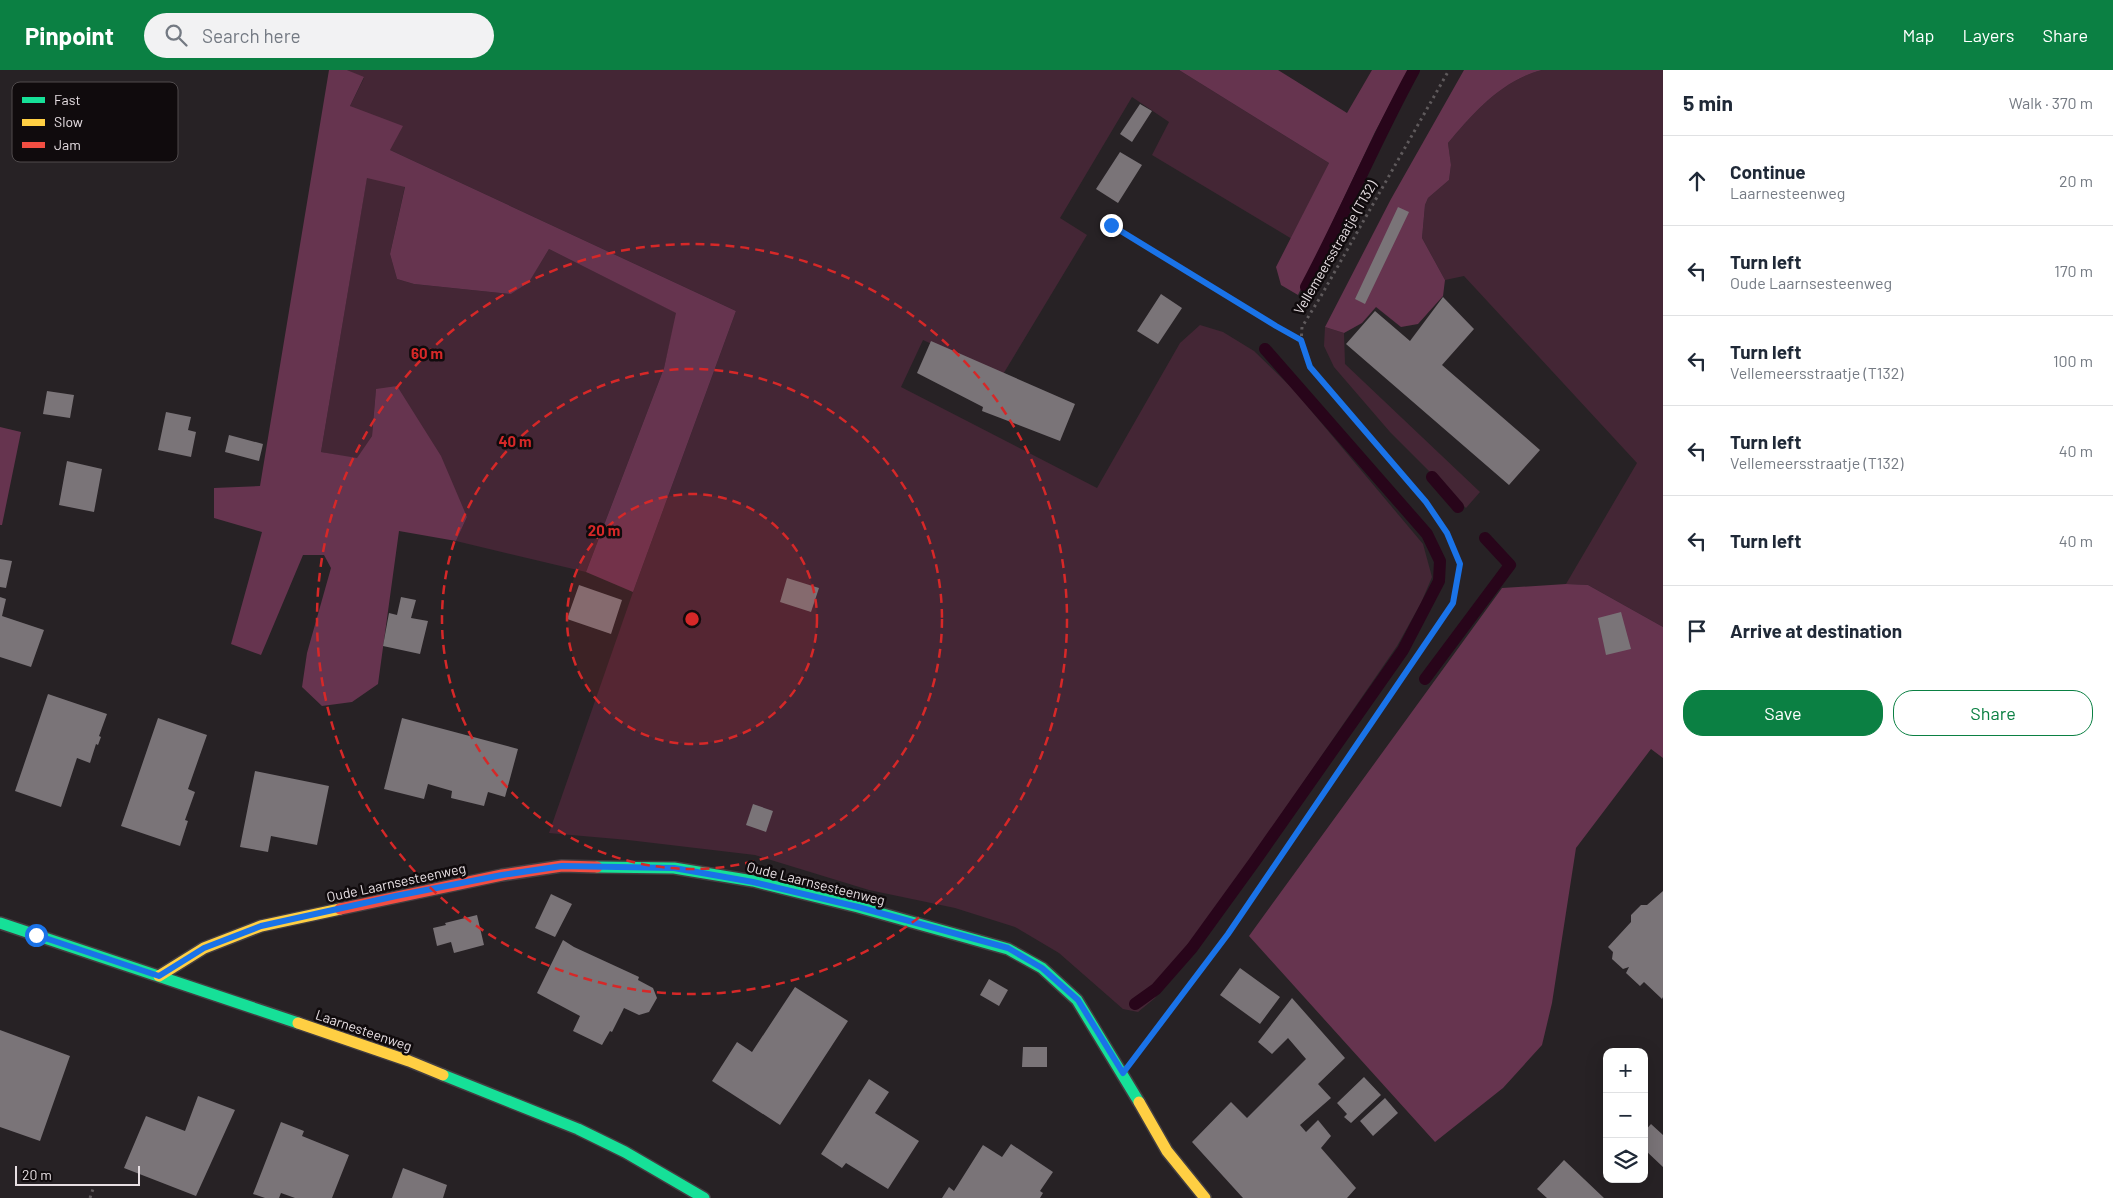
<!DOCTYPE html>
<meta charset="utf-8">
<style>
body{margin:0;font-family:Barlow,sans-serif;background:#f2f2f3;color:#1f2937}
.controls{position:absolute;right:15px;bottom:15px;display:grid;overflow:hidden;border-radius:10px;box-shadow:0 5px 20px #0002}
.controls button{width:45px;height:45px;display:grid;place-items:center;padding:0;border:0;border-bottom:1px solid #e0e1e3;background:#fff;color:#1f2937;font:25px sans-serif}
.scale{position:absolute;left:15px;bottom:12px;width:125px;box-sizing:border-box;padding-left:5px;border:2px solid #e7dfe3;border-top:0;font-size:14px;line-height:18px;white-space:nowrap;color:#e7dfe3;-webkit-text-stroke:4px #100b0d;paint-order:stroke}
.stop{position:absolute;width:15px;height:15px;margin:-11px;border:4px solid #1a73e8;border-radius:50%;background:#fff}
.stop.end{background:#1a73e8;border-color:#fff;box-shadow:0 1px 5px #0008}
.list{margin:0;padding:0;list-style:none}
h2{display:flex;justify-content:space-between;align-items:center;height:65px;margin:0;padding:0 20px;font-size:21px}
h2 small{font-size:16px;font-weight:400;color:#747a83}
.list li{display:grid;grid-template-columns:32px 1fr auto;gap:15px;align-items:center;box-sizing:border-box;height:90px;padding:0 20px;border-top:1px solid #e0e1e3}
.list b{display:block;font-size:19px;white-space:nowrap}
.list p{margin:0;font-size:16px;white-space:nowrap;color:#747a83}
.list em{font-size:16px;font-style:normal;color:#747a83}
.actions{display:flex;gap:10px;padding:15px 20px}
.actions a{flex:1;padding:11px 0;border:1px solid #0b8043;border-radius:20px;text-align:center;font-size:18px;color:#0b8043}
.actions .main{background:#0b8043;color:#fff}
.icon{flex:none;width:28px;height:28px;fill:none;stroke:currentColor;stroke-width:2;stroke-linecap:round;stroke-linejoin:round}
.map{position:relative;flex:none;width:1663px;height:1128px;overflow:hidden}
header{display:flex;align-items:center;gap:30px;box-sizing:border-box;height:70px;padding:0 25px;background:#0b8043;color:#fff}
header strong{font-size:24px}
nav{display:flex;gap:28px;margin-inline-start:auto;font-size:18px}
.search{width:350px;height:45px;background:#f2f2f3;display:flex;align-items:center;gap:12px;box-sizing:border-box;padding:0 18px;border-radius:28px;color:#747a83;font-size:19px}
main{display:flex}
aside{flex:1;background:#fff}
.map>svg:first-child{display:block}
.green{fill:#442635}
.forest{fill:#66344f}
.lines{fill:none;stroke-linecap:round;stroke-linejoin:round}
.stream{stroke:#28051a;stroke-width:12}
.building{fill:#7a7478}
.fast-casing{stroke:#433e41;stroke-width:14}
.slow-casing{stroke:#433e41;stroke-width:14}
.jam-casing{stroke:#433e41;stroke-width:14}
.path{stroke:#5f5a5c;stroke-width:3;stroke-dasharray:2.5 4;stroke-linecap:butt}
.fast{stroke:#16e098;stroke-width:11}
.slow{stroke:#ffcf43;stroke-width:11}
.jam{stroke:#f24e42;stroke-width:11}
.route{stroke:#1a73e8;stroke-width:6}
.ring{fill:none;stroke:#d62828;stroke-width:2.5;stroke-dasharray:9 6}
.labels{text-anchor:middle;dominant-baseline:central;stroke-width:5;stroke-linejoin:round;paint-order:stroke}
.street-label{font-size:14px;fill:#e7dfe3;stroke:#100b0d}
.key{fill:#100b0d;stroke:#504b4d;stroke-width:1}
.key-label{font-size:14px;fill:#e7dfe3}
.centre{fill:#d62828;stroke:#100b0d;stroke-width:2.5}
.ring-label{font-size:15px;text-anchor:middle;font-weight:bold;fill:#d62828;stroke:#100b0d;stroke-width:5;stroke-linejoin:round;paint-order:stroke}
</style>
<header>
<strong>Pinpoint</strong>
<div class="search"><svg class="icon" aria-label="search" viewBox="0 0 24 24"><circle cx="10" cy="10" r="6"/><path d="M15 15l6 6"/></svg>Search here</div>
<nav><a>Map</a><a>Layers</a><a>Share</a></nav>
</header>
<main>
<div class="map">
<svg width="1663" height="1128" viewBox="0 0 1663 1128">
<rect width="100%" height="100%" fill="#272225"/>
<path class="green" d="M347,0H1179L1329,93L1292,169L1152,85L1169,52L1132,27L1060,148L1087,165L1002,306L923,270L901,317L1097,418L1180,273L1200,255L1223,262L1254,281L1292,318L1423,474L1432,507L1421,533L1397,576L1155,928L1138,942L1123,939L1059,883L1015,857L955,838L869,820L755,785L628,770L549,763L633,522L736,241L390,80L350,36L364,8Z
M1542,0H1663V557L1588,515L1566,514L1637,393L1464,206L1445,210L1422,168L1425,135L1428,128L1449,110L1451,95L1448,73C1473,43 1502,10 1542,0Z
M367,107L405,116L390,184L397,209L414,214L511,224L529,211L549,179L677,243L664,298L586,502L456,471L467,447L376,319L372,366L357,389L321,382Z
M1325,257L1344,263L1345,294L1480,422L1466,438L1390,362L1334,297L1324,276Z"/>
<path class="forest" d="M329,0H347L364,7L350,36L403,56L390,80L736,241L633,522L586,502L664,298L676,243L549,179L529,212L511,224L414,214L397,209L390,184L405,117L367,108L321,382L357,388L372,366L376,319L397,316L441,386L467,447L456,471L399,461L378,614L352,632L322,636L302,617L307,583L331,498L324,485H303L261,585L231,574L262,462L214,448V418L260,416Z
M1179,0H1278L1347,43L1372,0H1408L1375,62L1298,225L1281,215L1276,197L1329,93Z
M1464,0H1542C1502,10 1473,43 1448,73L1451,95L1449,110L1428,128L1425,135L1422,168L1445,210L1443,226L1418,254L1401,257L1376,237L1362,253L1344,263L1325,257L1391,129Z
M0,357L21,362L2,455H0Z
M1566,514L1588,515L1663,557V688L1651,679L1576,778L1552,933L1542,975L1503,1018L1435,1072L1249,866L1502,518Z"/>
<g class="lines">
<path class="stream" d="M1306,217C1344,146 1375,71 1414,0
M1432,407L1458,437
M1425,609L1510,495L1485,468
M1135,934L1156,919L1192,878L1255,791L1403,580L1439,511L1440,491L1427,464L1265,279"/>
</g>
<path class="building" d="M1140,34L1152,41L1132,72L1120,64Z
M1120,82L1142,95L1118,133L1096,119Z
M1398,137L1409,142L1365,234L1355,229Z
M1161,224L1182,238L1158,274L1137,261Z
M1443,227L1474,259L1442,295L1540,380L1509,415L1346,274L1375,241L1410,271Z
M931,271L1075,334L1060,371L982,341L983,337L917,303Z
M47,321L74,325L70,348L43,344Z
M166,342L191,347L188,360L196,362L191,387L158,380Z
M229,365L263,374L259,391L225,382Z
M67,391L102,399L94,442L59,435Z
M0,489L12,491L6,518L0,517Z
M787,508L819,518L811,542L780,532Z
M579,515L622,530L611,564L567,549Z
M0,527L6,529L2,546L44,560L31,597L0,587Z
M401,527L416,530L411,548L428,551L420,584L383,576L389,543L397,545Z
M1621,542L1631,579L1606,585L1598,548Z
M48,624L107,644L99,666L101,667L98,675L96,674L90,693L77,688L61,737L15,721Z
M158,648L207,665L188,719L195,722L185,750L188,751L180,776L121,756Z
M402,648L518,679L505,727L488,722L484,736L451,728L452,721L428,714L424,729L384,719Z
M255,701L329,716L317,775L271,766L268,782L240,777Z
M753,734L773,741L766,762L746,755Z
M1663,821V927L1662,929L1644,912L1640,916L1626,903L1629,897L1623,899L1612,889L1613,882L1608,877L1631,852V845L1641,835H1647Z
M551,824L572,834L555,867L535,858Z
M477,845L484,875L454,883L451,872L437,876L433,858L446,855L445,853Z
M563,870L574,877L637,906L639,907L638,910L653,918L657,928L649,942L639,945L624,938L612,962L610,961L602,975L573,961L580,946L537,923Z
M1240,898L1280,927L1260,954L1220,925Z
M989,909L1008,920L999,936L980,925Z
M795,917L848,951L780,1055L712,1011L737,972L752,982Z
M1292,928L1345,988L1318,1014L1331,1028L1300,1055L1306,1062L1318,1050L1331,1066L1321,1078L1356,1118L1347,1128H1243L1192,1072L1231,1032L1247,1048L1306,989L1288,968L1272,984L1258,972Z
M0,960L70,986L40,1071L0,1057Z
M1023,977H1047V997H1022Z
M1364,1007L1381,1025L1351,1053L1344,1047L1347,1044L1337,1033Z
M869,1009L889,1022L875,1043L919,1071L888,1119L846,1093L842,1098L821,1084Z
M198,1026L235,1040L196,1126L124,1098L146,1046L185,1061Z
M1385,1028L1398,1043L1373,1066L1360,1051Z
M281,1052L304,1061L302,1066L349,1085L332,1128H295L281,1123L279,1128H265L253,1124Z
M1651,1054L1663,1065V1097L1644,1079V1062Z
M1011,1074L1053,1102L1040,1121L1043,1123L1040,1128H942L949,1117L954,1121L983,1075L1002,1087Z
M1564,1090L1604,1128H1547L1537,1119Z
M403,1098L447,1115L443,1128H392Z"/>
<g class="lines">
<g class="fast-casing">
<path id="fast" d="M597,797L674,798L753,811L858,837L1008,879L1042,898L1077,930L1139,1032
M0,853L298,953
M443,1005L578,1059L625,1082L704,1128"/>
</g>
<g class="slow-casing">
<path id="slow" d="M159,906L204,878L261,856L340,839
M298,953L409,991L443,1005
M1139,1032L1167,1081L1205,1128"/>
</g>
<g class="jam-casing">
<path id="jam" d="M340,839L502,805L562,796L597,797"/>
</g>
<path class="path" d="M1111,155L1276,256L1301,270
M1146,973L1228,864L1453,533L1460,494L1447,463L1426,432L1310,297L1301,274L1302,257L1321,226L1449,0
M90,1128L94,1116"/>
<use href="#fast" class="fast"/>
<use href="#slow" class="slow"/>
<use href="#jam" class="jam"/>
</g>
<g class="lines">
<path class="route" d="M36,865L159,906L204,878L261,856L396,826L502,805L562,796L674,798L753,812L858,837L1008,878L1042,898L1078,930L1123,1003L1228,864L1453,533L1460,494L1447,463L1426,432L1310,297L1301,270L1276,256L1111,155"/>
</g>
<circle cx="692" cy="549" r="125" fill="#d62828" fill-opacity=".12"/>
<g class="ring">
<circle cx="692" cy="549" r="125"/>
<circle cx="692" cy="549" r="250"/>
<circle cx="692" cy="549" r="375"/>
</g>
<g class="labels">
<g class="street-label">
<text transform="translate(1335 177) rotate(-60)">Vellemeersstraatje (T132)</text>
<text transform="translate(396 812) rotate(-12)">Oude Laarnsesteenweg</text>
<text transform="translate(816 813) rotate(14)">Oude Laarnsesteenweg</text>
<text transform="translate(364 960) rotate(19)">Laarnesteenweg</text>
</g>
</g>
<rect x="12" y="12" width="166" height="80" rx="8" class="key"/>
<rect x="22" y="27" width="23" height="6" fill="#16e098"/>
<rect x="22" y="49" width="23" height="7" fill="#ffcf43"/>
<rect x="22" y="72" width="23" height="6" fill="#f24e42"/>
<g class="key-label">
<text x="54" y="35">Fast</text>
<text x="54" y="57">Slow</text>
<text x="54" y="80">Jam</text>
</g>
<circle cx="692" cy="549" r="8" class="centre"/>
<g class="ring-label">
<text x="427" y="289">60 m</text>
<text x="515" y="377">40 m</text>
<text x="604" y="466">20 m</text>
</g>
</svg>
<div class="controls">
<button>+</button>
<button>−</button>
<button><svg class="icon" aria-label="layers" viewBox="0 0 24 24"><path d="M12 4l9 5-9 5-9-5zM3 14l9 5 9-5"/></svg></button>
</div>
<div class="scale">20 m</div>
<div class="stop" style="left:36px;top:865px"></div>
<div class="stop end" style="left:1111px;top:155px"></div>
</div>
<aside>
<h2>5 min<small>Walk · 370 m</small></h2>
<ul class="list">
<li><svg class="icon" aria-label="ahead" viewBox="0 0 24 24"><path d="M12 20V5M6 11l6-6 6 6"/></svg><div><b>Continue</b><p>Laarnesteenweg</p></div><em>20 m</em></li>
<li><svg class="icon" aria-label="left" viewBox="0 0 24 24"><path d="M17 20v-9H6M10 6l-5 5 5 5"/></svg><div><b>Turn left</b><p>Oude Laarnsesteenweg</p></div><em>170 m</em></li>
<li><svg class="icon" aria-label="left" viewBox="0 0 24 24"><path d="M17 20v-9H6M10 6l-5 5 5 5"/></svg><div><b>Turn left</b><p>Vellemeersstraatje (T132)</p></div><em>100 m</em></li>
<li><svg class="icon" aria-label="left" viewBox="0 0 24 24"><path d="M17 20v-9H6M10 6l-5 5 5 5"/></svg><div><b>Turn left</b><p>Vellemeersstraatje (T132)</p></div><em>40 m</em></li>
<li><svg class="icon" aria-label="left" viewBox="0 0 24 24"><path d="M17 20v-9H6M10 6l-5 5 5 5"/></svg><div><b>Turn left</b></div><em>40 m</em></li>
<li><svg class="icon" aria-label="arrive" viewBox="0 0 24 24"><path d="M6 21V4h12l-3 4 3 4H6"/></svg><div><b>Arrive at destination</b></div></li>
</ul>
<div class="actions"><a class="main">Save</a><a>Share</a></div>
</aside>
</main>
